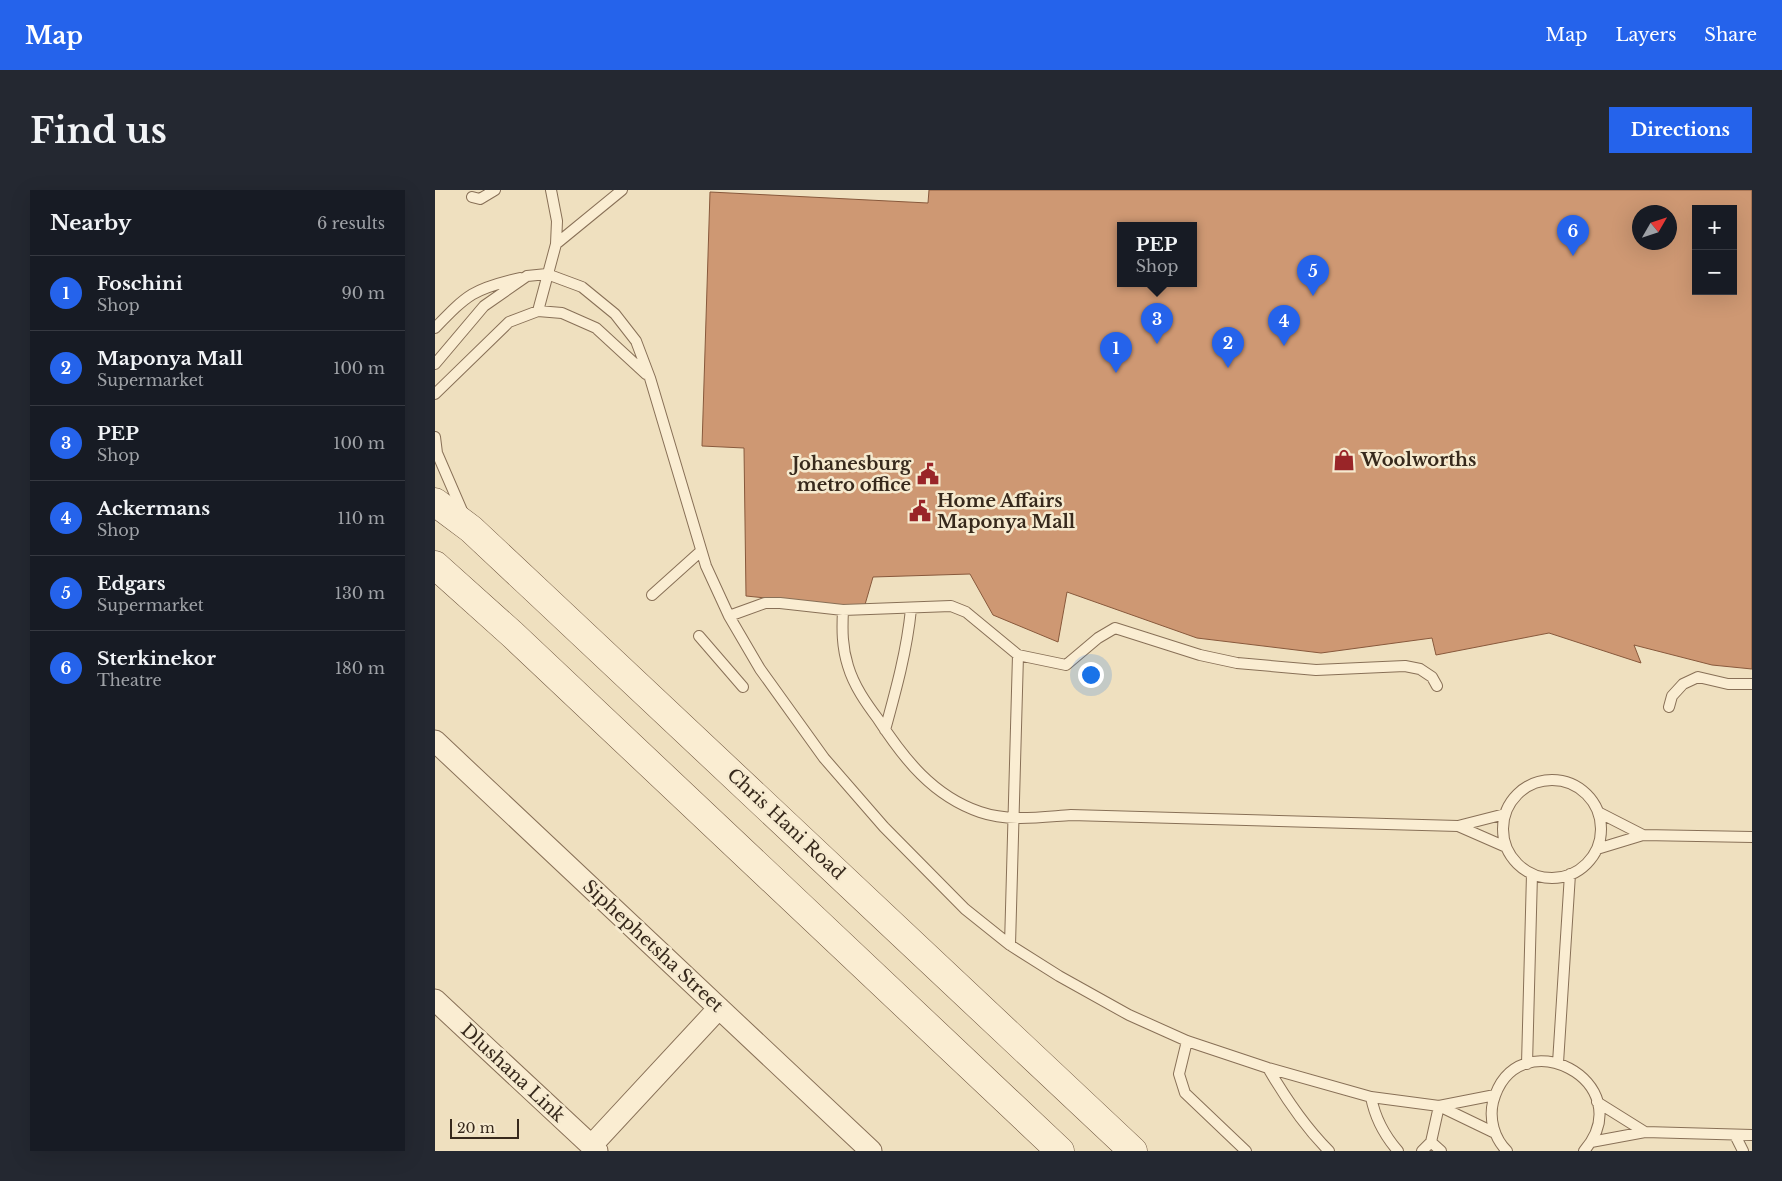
<!DOCTYPE html>
<meta charset="utf-8">
<style>
body{margin:0;font-family:"Libre Baskerville",serif;background:#242831;color:#f1f3f6}
.controls{position:absolute;right:15px;top:15px;display:grid;overflow:hidden;border-radius:0px;box-shadow:0 5px 20px #0002}
.controls button{width:45px;height:45px;display:grid;place-items:center;padding:0;border:0;border-bottom:1px solid #363941;background:#171b24;color:#f1f3f6;font:25px sans-serif}
.compass{position:absolute;left:1197px;top:15px;width:45px;height:45px;border-radius:50%;background:#171b24;box-shadow:0 5px 20px #0002;rotate:51deg}
.scale{position:absolute;left:15px;bottom:12px;width:69px;box-sizing:border-box;padding-left:5px;border:2px solid #37291c;border-top:0;font-size:14px;line-height:18px;white-space:nowrap;color:#37291c;-webkit-text-stroke:4px #f6eacf;paint-order:stroke}
.you{position:absolute;left:655px;top:484px;width:18px;height:18px;margin:-12px;border:4px solid #fff;border-radius:50%;background:#1a73e8;box-shadow:0 0 0 8px #1a73e833}
.badge{display:grid;place-items:center;width:32px;height:32px;border-radius:50%;background:#2563eb;color:#fff;font-size:16px;font-weight:700}
.pin{position:absolute;translate:-50% -41px;filter:drop-shadow(0 1px 2px #0008)}
.pin::after{content:'';position:absolute;top:26px;width:18px;height:15px;background:inherit;clip-path:polygon(0 0,100% 0,50% 100%)}
.popup{position:absolute;left:682px;top:32px;width:80px;height:65px;box-sizing:border-box;display:grid;place-content:center;border-radius:0px;background:#171b24;filter:drop-shadow(0 1px 4px #0005);font-size:16px;white-space:nowrap;color:#9ea1a6}
.popup b{font-size:19px;color:#f1f3f6}
.popup::after{content:'';position:absolute;left:50%;top:100%;margin-left:-10px;border:10px solid transparent;border-top-color:#171b24}
.list{margin:0;padding:0;list-style:none}
h2{display:flex;justify-content:space-between;align-items:center;height:65px;margin:0;padding:0 20px;font-size:21px}
h2 small{font-size:16px;font-weight:400;color:#9ea1a6}
.list li{display:grid;grid-template-columns:32px 1fr auto;gap:15px;align-items:center;box-sizing:border-box;height:75px;padding:0 20px;border-top:1px solid #363941}
.list b{display:block;font-size:19px;white-space:nowrap}
.list p{margin:0;font-size:16px;white-space:nowrap;color:#9ea1a6}
.list em{font-size:16px;font-style:normal;color:#9ea1a6}
.map{position:relative;flex:none;width:1317px;height:961px;overflow:hidden;border-radius:0px}
header{display:flex;align-items:center;gap:30px;box-sizing:border-box;height:70px;padding:0 25px;background:#2563eb;color:#fff}
header strong{font-size:24px}
nav{display:flex;gap:28px;margin-inline-start:auto;font-size:18px}
.intro{display:flex;align-items:center;justify-content:space-between;box-sizing:border-box;height:120px;padding:0 30px}
h1{margin:0;font-size:35px}
.button{padding:12px 22px;border-radius:0px;background:#2563eb;color:#fff;font-size:18px;font-weight:700}
main{display:flex;gap:30px;padding:0 30px}
aside{flex:1;background:#171b24;border-radius:0px;box-shadow:0 5px 20px #0002}
.map>svg:first-child{display:block}
.building{fill:#ce9873;stroke:#88593c;fill-rule:evenodd}
.lines{fill:none;stroke-linecap:round;stroke-linejoin:round}
.lane-casing{stroke:#887057;stroke-width:12}
.street-casing{stroke:#887057;stroke-width:23}
.secondary-casing{stroke:#6a513a;stroke-width:29}
.lane{stroke:#faedd2;stroke-width:10}
.street{stroke:#faedd2;stroke-width:21}
.secondary{stroke:#faedd2;stroke-width:28}
.labels{text-anchor:middle;dominant-baseline:central;stroke-width:5;stroke-linejoin:round;paint-order:stroke}
.poi-label{font-size:18px;font-weight:bold;fill:#37291c;stroke:#f6eacf;text-anchor:start}
.street-label{font-size:18px;fill:#37291c;stroke:#f6eacf}
</style>
<header>
<strong>Map</strong>
<nav><a>Map</a><a>Layers</a><a>Share</a></nav>
</header>
<div class="intro"><h1>Find us</h1><a class="button">Directions</a></div>
<main>
<aside>
<h2>Nearby<small>6 results</small></h2>
<ul class="list">
<li><span class="badge">1</span><div><b>Foschini</b><p>Shop</p></div><em>90 m</em></li>
<li><span class="badge">2</span><div><b>Maponya Mall</b><p>Supermarket</p></div><em>100 m</em></li>
<li><span class="badge">3</span><div><b>PEP</b><p>Shop</p></div><em>100 m</em></li>
<li><span class="badge">4</span><div><b>Ackermans</b><p>Shop</p></div><em>110 m</em></li>
<li><span class="badge">5</span><div><b>Edgars</b><p>Supermarket</p></div><em>130 m</em></li>
<li><span class="badge">6</span><div><b>Sterkinekor</b><p>Theatre</p></div><em>180 m</em></li>
</ul>
</aside>
<div class="map">
<svg width="1317" height="961" viewBox="0 0 1317 961">
<rect width="100%" height="100%" fill="#efe0bf"/>
<path class="building" d="M494,0H1317V479L1277,475L1199,455L1206,473L1114,443L1001,465L997,448L886,463L762,448L632,402L623,452L558,425L535,384L438,387L429,418L311,406L309,258L267,256L275,2L493,13ZM1261,19H1298V101H1261ZM1204,22H1234V52H1204ZM686,35H758V93H686Z"/>
<g class="lines">
<g class="lane-casing">
<path id="lane" d="M116,0L122,31L121,54
M37,7L45,9L60,0
M103,121L121,54L187,0
M0,138C33,104 38,99 85,88
M0,174L49,116L92,86L112,84L147,97L180,124L201,151L215,188L271,376L294,426L325,479L389,568L449,637L530,719L575,755L624,786L694,825L752,851L833,878L936,907L1004,916L1060,943
M0,204L74,132L103,121L127,123L161,138L211,184
M0,247L2,263L28,323
M217,405L266,361
M408,420C407,440 407,457 413,476C419,496 431,513 443,529C469,569 498,606 545,622C574,632 606,627 636,625L1023,636L1070,624
M294,426L330,413H345L408,420L516,416L531,422L583,465L631,475L663,448L680,438L765,465L802,473L881,480L970,476L985,479L997,487L1002,496
M264,446L308,497
M1234,517L1237,506L1248,494L1263,487L1293,494H1317
M450,540C461,500 472,460 476,419
M1068 639a49 49 0 1 1 98 0a49 49 0 1 1-98 0Z
M1163,622L1208,645
M1023,636L1071,657
M1162,659L1208,645L1317,647
M575,755L583,465
M752,851L744,884L750,903L811,961
M1123,873L1135,684
M1092,874L1097,684
M833,878C851,909 869,936 894,961
M936,907C940,928 949,945 963,961
M1162,912L1210,942
M1004,916L1060,905
M1300,945L1308,961
M996,952L1006,961
M1156,952L1210,942L1317,945
M987,961L996,952L1004,916
M1072,961C1059,948 1054,929 1058,912C1081,826 1208,892 1149,961"/>
</g>
<g class="street-casing">
<path id="street" d="M0,551L436,961
M0,810L162,961
M156,956L284,818"/>
</g>
<g class="secondary-casing">
<path id="secondary" d="M0,312L36,339L100,399L698,961
M0,375L77,444L625,961"/>
</g>
<use href="#lane" class="lane"/>
<use href="#street" class="street"/>
<use href="#secondary" class="secondary"/>
</g>
<defs>
<g id="shop-bare" transform="scale(1.725)"><path d="M-5-2.5h2.3a2.7 3.5 0 0 1 5.4 0H5L5.5 6h-11ZM-1.5-2.5h3a1.5 2.3 0 0 0-3 0Z" fill="#992528" stroke="#f6eacf" stroke-width="2.5" paint-order="stroke"/></g>
<g id="civic-bare" transform="scale(1.725)"><path d="M-.6-6.5H3V-4.5H.6V-3L4-1V1h2V6H-6V1h2V-1L-.6-3ZM-1.2 2.5V6h2.4V2.5Z" fill="#992528" stroke="#f6eacf" stroke-width="2.5" paint-order="stroke"/></g>
</defs>
<g fill-rule="evenodd">
<use href="#shop-bare" x="909" y="270"/>
<use href="#civic-bare" x="493" y="284"/>
<use href="#civic-bare" x="485" y="321"/>
</g>
<g class="labels">
<g class="poi-label">
<text x="926" y="270">Woolworths</text>
<text x="476" y="274" text-anchor="end">Johanesburg<tspan x="476" dy="21">metro office</tspan></text>
<text x="502" y="311">Home Affairs<tspan x="502" dy="21">Maponya Mall</tspan></text>
</g>
<g class="street-label">
<text transform="translate(351 634) rotate(43)">Chris Hani Road</text>
<text transform="translate(218 756) rotate(43)">Siphephetsha Street</text>
<text transform="translate(78 883) rotate(43)">Dlushana Link</text>
</g>
</g>
</svg>
<div class="controls">
<button>+</button>
<button>−</button>
</div>
<svg class="compass" viewBox="-18 -18 36 36"><path d="M0-13l5 13h-10z" fill="#e53935"/><path d="M0 13l5-13h-10z" fill="#9ea1a6"/></svg>
<div class="scale">20 m</div>
<div class="you"></div>
<div class="pin badge" style="left:681px;top:183px">1</div>
<div class="pin badge" style="left:793px;top:178px">2</div>
<div class="pin badge" style="left:722px;top:154px">3</div>
<div class="popup"><b>PEP</b>Shop</div>
<div class="pin badge" style="left:849px;top:156px">4</div>
<div class="pin badge" style="left:878px;top:106px">5</div>
<div class="pin badge" style="left:1138px;top:66px">6</div>
</div>
</main>
